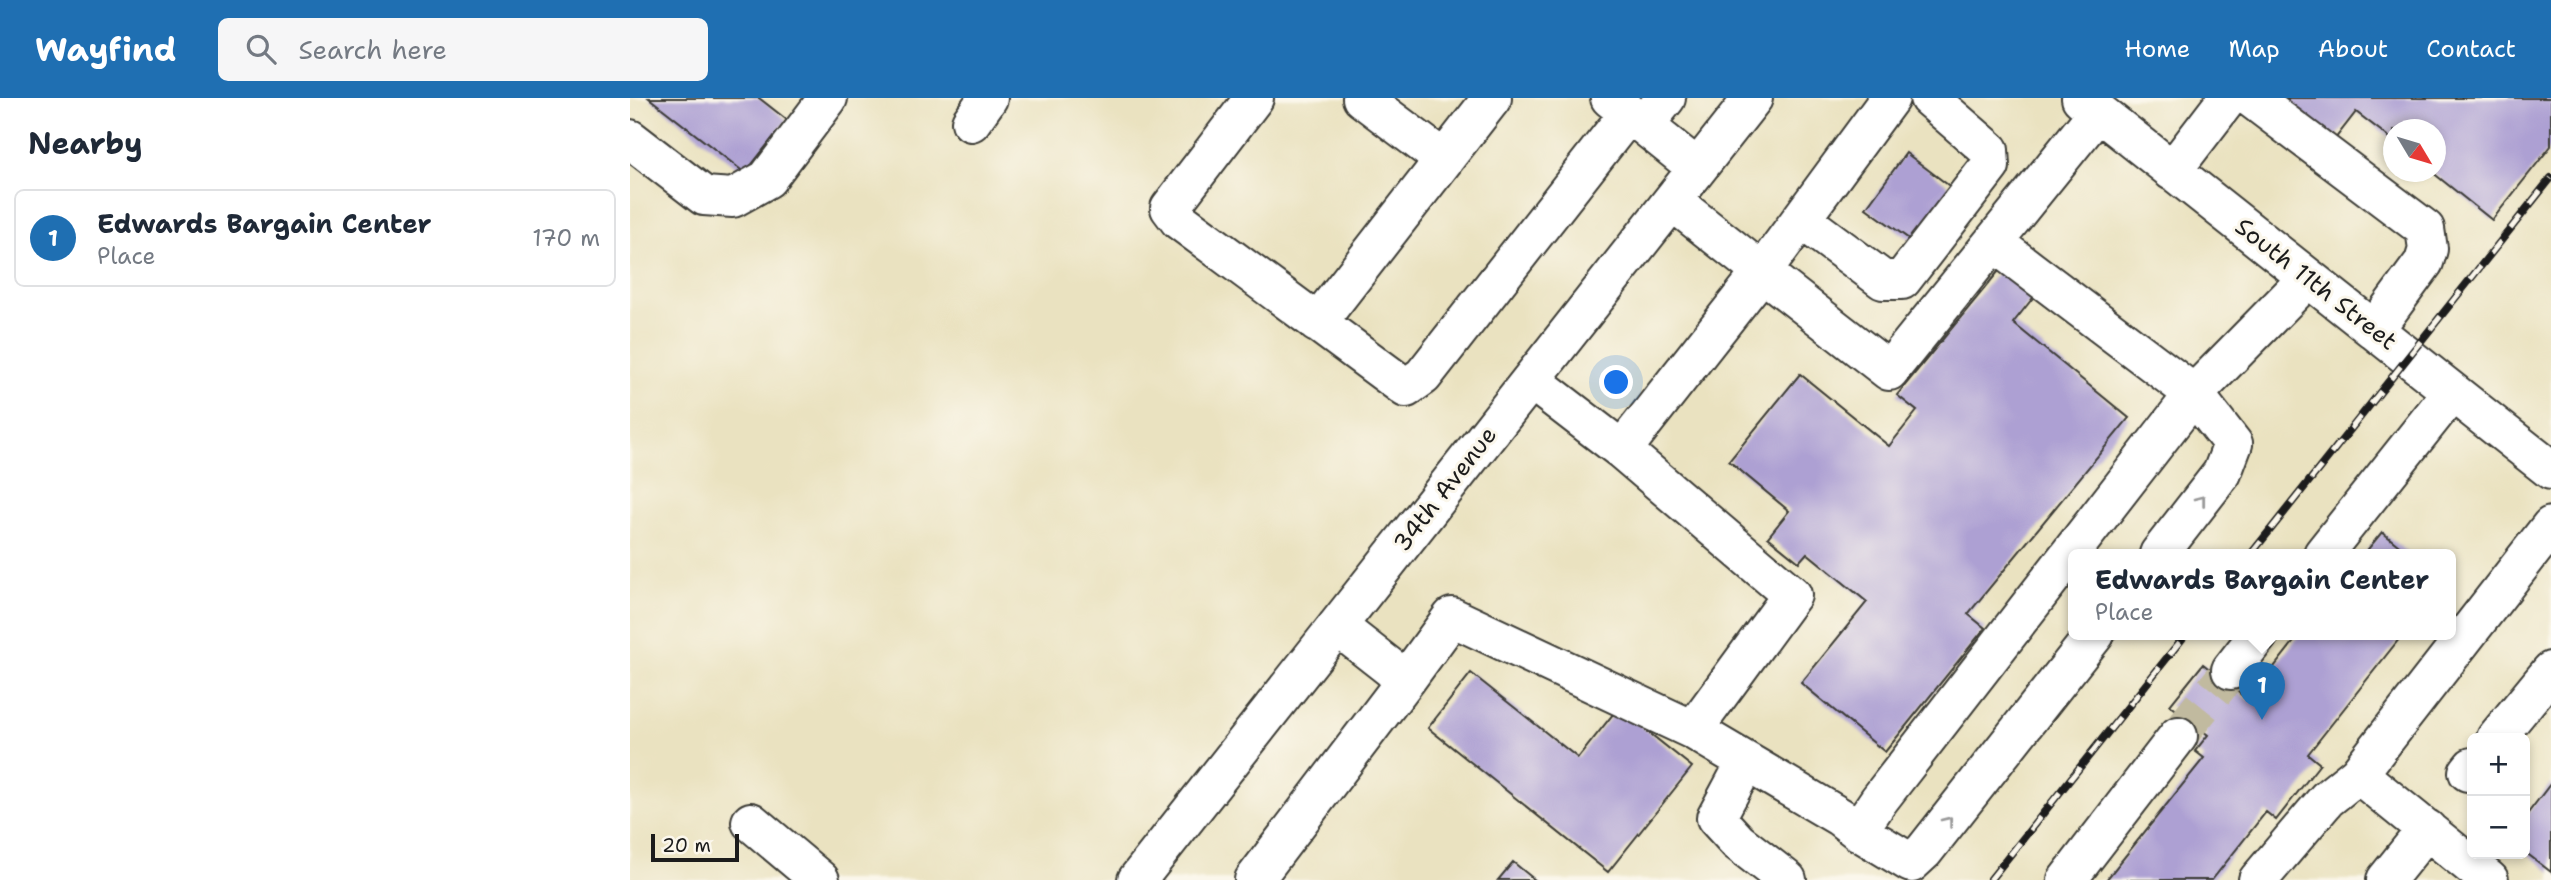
<!DOCTYPE html>
<meta charset="utf-8">
<style>
body{margin:0;font-family:"Shantell Sans",sans-serif;background:#f6f6f7;color:#1f2937}
.controls{position:absolute;right:21px;bottom:21px;display:grid;overflow:hidden;border-radius:10px;box-shadow:0 4px 10px #0003}
.controls button{width:63px;height:63px;display:grid;place-items:center;padding:0;border:0;border-bottom:2px solid #e0e1e3;background:#fff;color:#1f2937;font:35px sans-serif}
.compass{position:absolute;left:1753px;top:21px;width:63px;height:63px;border-radius:50%;background:#fff;box-shadow:0 4px 10px #0003;rotate:128deg}
.scale{position:absolute;left:21px;bottom:18px;width:88px;box-sizing:border-box;padding-left:7px;border:4px solid #1c1c1c;border-top:0;font-size:19px;line-height:24px;white-space:nowrap;color:#1c1c1c;-webkit-text-stroke:5px #fbf7ec;paint-order:stroke}
.you{position:absolute;left:987px;top:285px;width:24px;height:24px;margin:-18px;border:5px solid #fff;border-radius:50%;background:#1a73e8;box-shadow:0 0 0 10px #1a73e833}
.badge{display:grid;place-items:center;width:46px;height:46px;border-radius:50%;background:#1f6fb2;color:#fff;font-size:23px;font-weight:700}
.pin{position:absolute;translate:-50% -58px;filter:drop-shadow(0 2px 4px #0008)}
.pin::after{content:'';position:absolute;top:37px;width:24px;height:21px;background:inherit;clip-path:polygon(0 0,100% 0,50% 100%)}
.popup{position:absolute;left:1438px;top:451px;width:388px;height:91px;box-sizing:border-box;display:grid;place-content:center;border-radius:10px;background:#fff;filter:drop-shadow(0 2px 5px #0005);font-size:23px;white-space:nowrap;color:#747a83}
.popup b{font-size:26px;color:#1f2937}
.popup::after{content:'';position:absolute;left:50%;top:100%;margin-left:-14px;border:14px solid transparent;border-top-color:#fff}
.list{margin:0;padding:0;list-style:none}
h2{display:flex;justify-content:space-between;align-items:center;height:91px;margin:0;padding:0 28px;font-size:30px}
h2 small{font-size:23px;font-weight:400;color:#747a83}
.list li{display:grid;grid-template-columns:46px 1fr auto;gap:21px;align-items:center;box-sizing:border-box;height:98px;margin:0 14px 14px;padding:0 14px;border:2px solid #e0e1e3;border-radius:10px}
.list b{display:block;font-size:26px;white-space:nowrap}
.list p{margin:0;font-size:23px;white-space:nowrap;color:#747a83}
.list em{font-size:23px;font-style:normal;color:#747a83}
.icon{flex:none;width:38px;height:38px;fill:none;stroke:currentColor;stroke-width:2;stroke-linecap:round;stroke-linejoin:round}
.map{position:relative;flex:none;width:1921px;height:782px;overflow:hidden}
header{display:flex;align-items:center;gap:42px;box-sizing:border-box;height:98px;padding:0 35px;background:#1f6fb2;color:#fff}
header strong{font-size:33px}
nav{display:flex;gap:38px;margin-inline-start:auto;font-size:24px}
.search{width:490px;height:63px;background:#f6f6f7;display:flex;align-items:center;gap:18px;box-sizing:border-box;padding:0 24px;border-radius:10px;color:#747a83;font-size:26px}
main{display:flex}
aside{flex:1;background:#fff}
.map>svg:first-child{display:block}
.building{fill:#ada0d3}
.lines{fill:none;stroke-linecap:round;stroke-linejoin:round}
.minor-tunnel{stroke:#c1ba9f;stroke-width:38;stroke-dasharray:38 19;stroke-linecap:butt}
.minor-casing{stroke:#3b3a35;stroke-width:42}
.minor{stroke:#fff;stroke-width:38}
.rail-casing{stroke:#1c1c1c;stroke-width:8}
.rail{stroke:#fbf7ec;stroke-width:5;stroke-dasharray:16;stroke-linecap:butt}
.oneway{stroke:#999}
.labels{text-anchor:middle;dominant-baseline:central;stroke-width:6;stroke-linejoin:round;paint-order:stroke}
.street-label{font-size:24px;fill:#1c1c1c;stroke:#fbf7ec}
</style>
<header>
<strong>Wayfind</strong>
<div class="search"><svg class="icon" aria-label="search" viewBox="0 0 24 24"><circle cx="10" cy="10" r="6"/><path d="M15 15l6 6"/></svg>Search here</div>
<nav><a>Home</a><a>Map</a><a>About</a><a>Contact</a></nav>
</header>
<main>
<aside>
<h2>Nearby<small></small></h2>
<ul class="list">
<li><span class="badge">1</span><div><b>Edwards Bargain Center</b><p>Place</p></div><em>170 m</em></li>
</ul>
</aside>
<div class="map">
<svg width="1921" height="782" viewBox="0 0 1921 782">
<rect width="100%" height="100%" fill="#fbf7ec"/>
<filter id="ink" filterUnits="userSpaceOnUse"><feTurbulence type="fractalNoise" baseFrequency=".0143" numOctaves="2"/><feDisplacementMap in="SourceGraphic" scale="14" xChannelSelector="R" yChannelSelector="G"/><feConvolveMatrix kernelMatrix="1 2 1 2 8 2 1 2 1" color-interpolation-filters="sRGB"/></filter>
<filter id="wash" filterUnits="userSpaceOnUse"><feTurbulence type="fractalNoise" baseFrequency=".00686" numOctaves="4" result="noise"/><feDisplacementMap in="SourceGraphic" scale="28" xChannelSelector="R" yChannelSelector="G"/><feGaussianBlur stdDeviation="1.57" result="paint"/><feColorMatrix in="noise" values="0 0 0 0 0 0 0 0 0 0 0 0 0 0 0 0 0 1.4 0 .05"/><feComposite in="paint" operator="in"/></filter>
<g filter="url(#wash)">
<rect width="100%" height="100%" fill="#eae2c0"/>
<g id="blocks">
<path class="building" d="M19,0H129L157,22L115,75Z
M1643,0H1921V48L1862,122L1802,74H1806V32H1764V43L1726,14L1701,46Z
M1276,55L1322,90L1282,143L1236,110Z
M1372,169L1406,196L1383,225L1499,320L1338,516L1355,530L1255,654L1171,585L1237,504L1177,455L1169,464L1138,439L1159,413L1099,363L1170,276L1259,348L1287,313L1267,297Z
M1752,434L1779,456H1734Z
M1670,536H1773L1678,656L1690,666L1646,722L1636,714L1582,782H1476L1574,660L1565,653L1578,637L1540,607L1573,566L1618,602Z
M841,575L948,660L988,610L1062,669L978,774L798,630Z
M1921,685V774L1895,754V719Z
M883,764L905,782H868Z"/>
</g>
</g>
<g filter="url(#ink)">
<use href="#blocks" fill-opacity="0" stroke="#3b3a35" stroke-width="2"/>
<g class="lines">
<path class="minor-tunnel" d="M1548,638L1601,572"/>
<g class="minor-casing">
<path id="minor" d="M624,0L540,110L549,122L776,290L793,278L999,15
M732,0L813,61
M980,0L1067,70
M1451,0L1921,372
M1621,0L1795,131L1798,151L1794,164L1744,232
M341,24L358,0
M1014,27L1036,0
M0,41L74,98L103,100L137,81L198,0
M1542,73L1598,0
M1042,103L1132,174L1260,0
M1171,121L1253,182H1272L1360,68L1359,52L1299,0
M1363,144L1564,296L1678,180
M687,225L862,0
M901,282L992,352L1132,174L1259,273L1468,14
M1693,456L1822,294
M707,528L776,582L822,519L1063,632L1162,497L992,352
M1601,572L1629,536
M1063,632L1210,719L1228,733L1249,702L1564,296L1603,346L1592,375L1529,456
M1866,640L1921,573
M1116,664L1086,720L1108,744L1157,782
M1838,674L1842,669
M121,724L190,782
M1228,733L1281,765L1294,753L1465,536
M507,782L1123,0
M624,782L776,582
M1437,782L1548,638
M1628,782L1697,701L1728,676
M1756,782L1797,731
M1859,782L1728,676L1921,428"/>
</g>
<use href="#minor" class="minor"/>
<g class="rail-casing">
<path id="rail" d="M1621,456L1921,80
M1360,782L1556,536"/>
</g>
<use href="#rail" class="rail"/>
</g>
<defs><path id="oneway-chevron" d="M-2-3.5L2.5 0L-2 3.5" fill="none" stroke-width="1.6" stroke-linecap="round" stroke-linejoin="round" transform="scale(1.75)"/></defs>
<g class="oneway">
<use href="#oneway-chevron" transform="translate(1571 402) rotate(-52)"/>
<use href="#oneway-chevron" transform="translate(1318 723) rotate(-52)"/>
</g>
</g>
<g class="labels">
<g class="street-label">
<text transform="translate(1686 186) rotate(38)">South 11th Street</text>
<text transform="translate(815 391) rotate(-52)">34th Avenue</text>
</g>
</g>
</svg>
<div class="controls">
<button>+</button>
<button>−</button>
</div>
<svg class="compass" viewBox="-18 -18 36 36"><path d="M0-13l5 13h-10z" fill="#e53935"/><path d="M0 13l5-13h-10z" fill="#747a83"/></svg>
<div class="scale">20 m</div>
<div class="you"></div>
<div class="pin badge" style="left:1632px;top:622px">1</div>
<div class="popup"><b>Edwards Bargain Center</b>Place</div>
</div>
</main>
